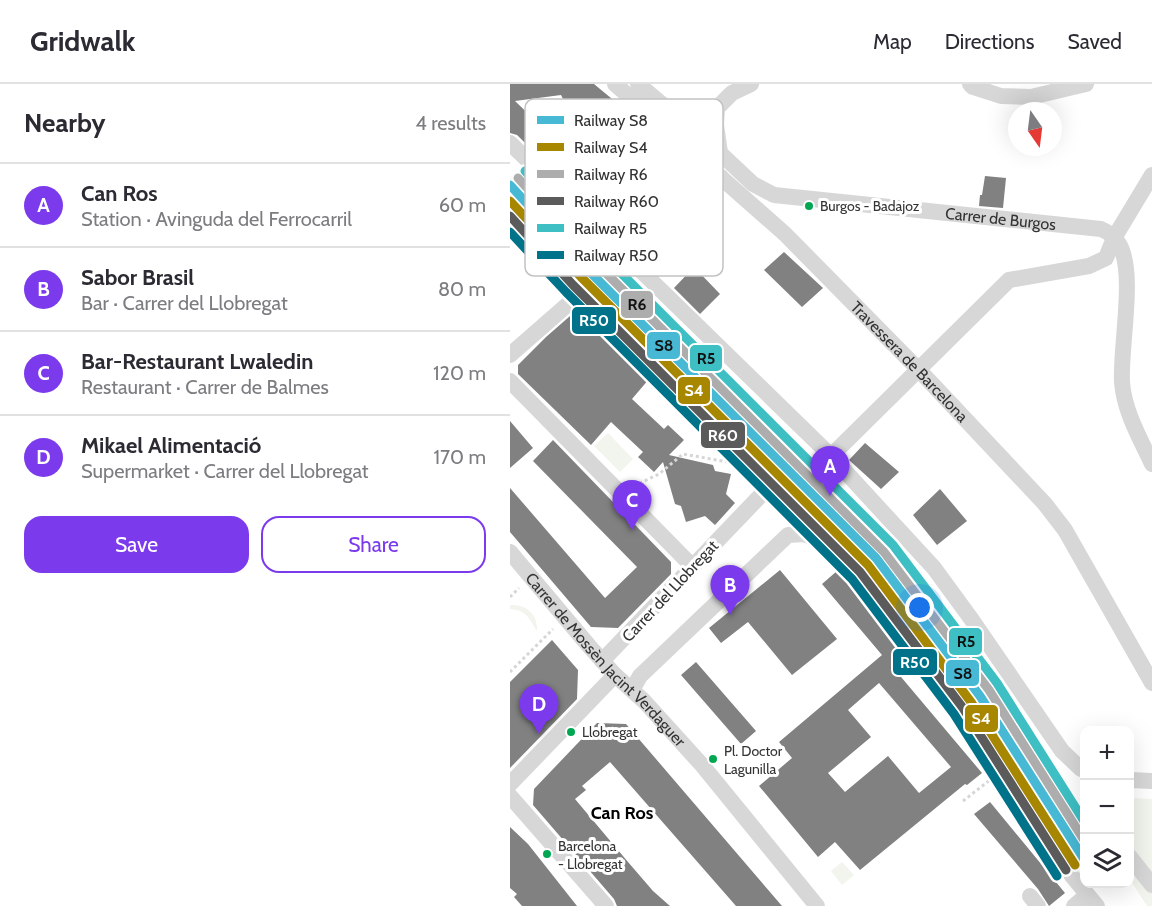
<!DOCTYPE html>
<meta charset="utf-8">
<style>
body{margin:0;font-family:Cabin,sans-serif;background:#f2f2f3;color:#2b2b33}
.controls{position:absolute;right:18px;bottom:18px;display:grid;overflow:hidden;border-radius:12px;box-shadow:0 6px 24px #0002}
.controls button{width:54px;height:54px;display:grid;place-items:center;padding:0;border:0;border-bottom:2px solid #e1e1e2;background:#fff;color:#2b2b33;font:30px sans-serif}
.compass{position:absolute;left:498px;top:18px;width:54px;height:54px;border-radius:50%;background:#fff;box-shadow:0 6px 24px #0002;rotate:166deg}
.you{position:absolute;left:410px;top:524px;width:21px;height:21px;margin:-15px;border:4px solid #fff;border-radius:50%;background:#1a73e8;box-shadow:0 0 0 9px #1a73e833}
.badge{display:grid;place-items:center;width:39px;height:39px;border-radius:50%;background:#7c3aed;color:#fff;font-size:20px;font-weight:700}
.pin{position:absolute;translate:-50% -50px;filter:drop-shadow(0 2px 3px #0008)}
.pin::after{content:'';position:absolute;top:32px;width:21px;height:18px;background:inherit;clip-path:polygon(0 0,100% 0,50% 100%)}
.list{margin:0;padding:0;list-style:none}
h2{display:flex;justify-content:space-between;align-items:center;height:78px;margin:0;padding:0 24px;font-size:26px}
h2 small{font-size:20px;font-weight:400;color:#7c7c81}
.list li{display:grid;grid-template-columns:39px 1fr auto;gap:18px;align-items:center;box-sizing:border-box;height:84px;padding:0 24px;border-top:2px solid #e1e1e2}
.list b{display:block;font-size:22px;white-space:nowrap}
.list p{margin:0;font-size:20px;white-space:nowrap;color:#7c7c81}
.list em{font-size:20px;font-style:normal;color:#7c7c81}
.actions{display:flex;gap:12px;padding:18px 24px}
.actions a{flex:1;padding:14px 0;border:2px solid #7c3aed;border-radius:18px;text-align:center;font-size:21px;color:#7c3aed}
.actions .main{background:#7c3aed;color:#fff}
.icon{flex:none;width:33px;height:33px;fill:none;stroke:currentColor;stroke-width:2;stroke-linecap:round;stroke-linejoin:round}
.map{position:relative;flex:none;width:642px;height:822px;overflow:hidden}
header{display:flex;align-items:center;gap:36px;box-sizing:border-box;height:84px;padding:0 30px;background:#fff;border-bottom:2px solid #e1e1e2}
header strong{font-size:28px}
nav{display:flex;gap:33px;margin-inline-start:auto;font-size:21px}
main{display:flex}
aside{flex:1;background:#fff}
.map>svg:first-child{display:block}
.green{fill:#f1f5ed}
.building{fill:#818181;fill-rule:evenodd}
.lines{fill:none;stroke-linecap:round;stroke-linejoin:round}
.path{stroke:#d6d6d6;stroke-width:3;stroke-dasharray:3 3;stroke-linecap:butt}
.minor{stroke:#d7d7d7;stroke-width:16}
.rail-1-casing{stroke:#fff;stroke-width:14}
.rail-2-casing{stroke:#fff;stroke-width:14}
.rail-3-casing{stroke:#fff;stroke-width:14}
.rail-4-casing{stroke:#fff;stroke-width:14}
.rail-5-casing{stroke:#fff;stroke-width:14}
.rail-6-casing{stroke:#fff;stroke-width:14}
.rail-1{stroke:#48b9d5;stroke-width:9}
.rail-2{stroke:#a78600;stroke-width:9}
.rail-3{stroke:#adadad;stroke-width:9}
.rail-4{stroke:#5b5b5b;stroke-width:9}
.rail-5{stroke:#3dbfc3;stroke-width:9}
.rail-6{stroke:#00738a;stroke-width:9}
.bus-dot{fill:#00a651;stroke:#fff;stroke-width:2}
.labels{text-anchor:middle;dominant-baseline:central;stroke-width:6;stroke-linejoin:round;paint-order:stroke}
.bus-label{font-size:14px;fill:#333;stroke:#fff;text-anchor:start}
.street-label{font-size:16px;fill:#333;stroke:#fff}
.neighbourhood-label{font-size:18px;font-weight:bold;fill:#000;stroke:#fff}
.key{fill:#fff;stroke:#c2c2c2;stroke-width:1.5}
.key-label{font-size:16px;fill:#333}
.line-badge{stroke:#fff;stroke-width:2}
.badge-label{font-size:16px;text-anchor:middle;font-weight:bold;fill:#fff}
.pale-badge-label{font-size:16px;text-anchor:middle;font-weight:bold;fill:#111}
</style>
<header>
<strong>Gridwalk</strong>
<nav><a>Map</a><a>Directions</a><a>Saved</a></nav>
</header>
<main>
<aside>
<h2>Nearby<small>4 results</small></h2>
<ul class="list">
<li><span class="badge">A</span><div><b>Can Ros</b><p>Station · Avinguda del Ferrocarril</p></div><em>60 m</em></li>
<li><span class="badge">B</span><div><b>Sabor Brasil</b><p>Bar · Carrer del Llobregat</p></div><em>80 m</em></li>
<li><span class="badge">C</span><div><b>Bar-Restaurant Lwaledin</b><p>Restaurant · Carrer de Balmes</p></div><em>120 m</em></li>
<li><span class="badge">D</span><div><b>Mikael Alimentació</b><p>Supermarket · Carrer del Llobregat</p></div><em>170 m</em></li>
</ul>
<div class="actions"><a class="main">Save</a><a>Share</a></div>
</aside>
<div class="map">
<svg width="642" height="822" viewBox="0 0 642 822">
<rect width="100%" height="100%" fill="#fff"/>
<path class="green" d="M98,349L123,375L110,388L84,362Z
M257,381L272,395L263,417Z
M302,427L314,439L278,433Z
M0,521C16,520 28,530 27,547C20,536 17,526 0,525Z
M620,714L642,715V822H637L620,795Z
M332,778L344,791L332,801L321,787Z"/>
<path class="building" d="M0,0H84L171,72L150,97L53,15L51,11L5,17L113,121L96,138L7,51L0,49Z
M475,92L496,94L493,124L469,122L470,111H472Z
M274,168L313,204L292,223L254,186Z
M184,183L210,210L190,230L164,204Z
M76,218L145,288L122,315L154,345L158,341L174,356L159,371L203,381L205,387L221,390L216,410L225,419L205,441L195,432L176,438L171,422L165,420L153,378L144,388L128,373L133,368L101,338L81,361L8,290V281L36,253Z
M149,219L175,245L169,252L346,428L321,421L134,234Z
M0,337L23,364L0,384Z
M43,356L161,478V490L108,544L81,543L0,448V404L95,514L127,483L23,377Z
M355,359L389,388L371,405L339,376Z
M430,405L457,437L427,461L403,431Z
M270,486L327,555L282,591L238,538L211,559L199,544Z
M327,487L401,574L386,587L472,689L457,701L455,700L350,786L325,758L308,773L249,702L282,674L269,658L372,571L312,500ZM369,599L441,683L409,709L378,672L335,708L318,689L361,653L338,626Z
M42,556L68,586L67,615L0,684V598Z
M186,578L246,647L231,660L171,591Z
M87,639L116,640L272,822H226L100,678L72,702L76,706L65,715L118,778L143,807L160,822H107L104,815L23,721L24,705Z
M480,718L555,809L539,822L528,805L464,730Z
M0,743L18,760L67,822H12L4,813L7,810L0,804Z"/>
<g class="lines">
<path class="path" d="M267,382L324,441L322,446
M124,402L149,390L173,370L218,378L232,388L235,386
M301,418L306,414
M0,513L9,504
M0,588L43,545
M453,717L480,696"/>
<g class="minor">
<path id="s1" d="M105,0L275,150L408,285L535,420L555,446L642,599"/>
<path id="s2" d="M128,0L210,69L243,100L264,111L591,145C598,148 605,153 609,160C626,188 610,262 612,298C614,327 630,354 642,380"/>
<path d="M460,0L463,3L491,12L521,13L576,0"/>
<path d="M0,59L321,372L424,484L462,536L552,667L571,685L574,686"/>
<path d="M210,69L206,41L207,24L222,9L241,0"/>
<path d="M0,122L81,200L250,378L252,410L92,577"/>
<path d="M113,171L211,93"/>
<path d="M0,271L81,200"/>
<path d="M0,297L182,482"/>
<path d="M321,372L499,196L579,182L596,174L604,154L642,91"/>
<path id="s3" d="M0,468L79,562L105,591L134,617L192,681L307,822"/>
<path d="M122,606L130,592L278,451L294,450L317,459L397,547L493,686L562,792L587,822"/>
<path d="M620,696L642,697"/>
<path d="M0,700L105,591"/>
<path d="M0,712L96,822"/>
<path d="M620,773L642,801"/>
<path d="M520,812L528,822"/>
<path d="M564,822L577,811"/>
</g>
<g class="rail-1-casing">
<path id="rail-1" d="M0,101L78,186L366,474L470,612L574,775"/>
</g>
<g class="rail-2-casing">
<path id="rail-2" d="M0,117L71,193L358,481L461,618L565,781"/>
</g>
<g class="rail-3-casing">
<path id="rail-3" d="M8,94L86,179L374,468L479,606L574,756"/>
</g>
<g class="rail-4-casing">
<path id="rail-4" d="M0,132L63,201L350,488L453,624L556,786"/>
</g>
<g class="rail-5-casing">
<path id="rail-5" d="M15,87L93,171L383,461L487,599L574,737"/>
</g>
<g class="rail-6-casing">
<path id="rail-6" d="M0,148L56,208L342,495L444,630L547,792"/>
</g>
<use href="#rail-1" class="rail-1"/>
<use href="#rail-2" class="rail-2"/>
<use href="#rail-3" class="rail-3"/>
<use href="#rail-4" class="rail-4"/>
<use href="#rail-5" class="rail-5"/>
<use href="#rail-6" class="rail-6"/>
</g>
<g class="bus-dot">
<circle cx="299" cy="122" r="5"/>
<circle cx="61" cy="648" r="5"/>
<circle cx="203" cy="675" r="5"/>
<circle cx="37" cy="770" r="5"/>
</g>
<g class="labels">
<g class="bus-label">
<text x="310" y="122">Burgos - Badajoz</text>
<text x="72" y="648">Llobregat</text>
<text x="214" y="667">Pl. Doctor<tspan x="214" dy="18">Lagunilla</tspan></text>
<text x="48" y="762">Barcelona<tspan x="48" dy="18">- Llobregat</tspan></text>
</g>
<g class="street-label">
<text stroke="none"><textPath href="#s2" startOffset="404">Carrer de Burgos</textPath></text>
<text stroke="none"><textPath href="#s1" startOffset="405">Travessera de Barcelona</textPath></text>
<text transform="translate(160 507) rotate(-47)">Carrer del Llobregat</text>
<text stroke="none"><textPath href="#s3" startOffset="144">Carrer de Mossèn Jacint Verdaguer</textPath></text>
</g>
<g class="neighbourhood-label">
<text x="112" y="729">Can Ros</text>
</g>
</g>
<rect x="15" y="15" width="198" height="177" rx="9" class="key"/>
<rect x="27" y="32" width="27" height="8" fill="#48b9d5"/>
<rect x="27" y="59" width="27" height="8" fill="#a78600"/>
<rect x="27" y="86" width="27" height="8" fill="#adadad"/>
<rect x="27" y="113" width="27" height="8" fill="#5b5b5b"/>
<rect x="27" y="140" width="27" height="8" fill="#3dbfc3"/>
<rect x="27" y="167" width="27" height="8" fill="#00738a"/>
<g class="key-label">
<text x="64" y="42">Railway S8</text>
<text x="64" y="69">Railway S4</text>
<text x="64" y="96">Railway R6</text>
<text x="64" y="123">Railway R60</text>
<text x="64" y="150">Railway R5</text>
<text x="64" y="177">Railway R50</text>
</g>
<g class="line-badge">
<rect x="110" y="206" width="34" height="29" rx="6" fill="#adadad"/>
<rect x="61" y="222" width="46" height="29" rx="6" fill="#00738a"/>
<rect x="136" y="247" width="35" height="29" rx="6" fill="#48b9d5"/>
<rect x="179" y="260" width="34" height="28" rx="6" fill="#3dbfc3"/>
<rect x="167" y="292" width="34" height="29" rx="6" fill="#a78600"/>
<rect x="190" y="337" width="46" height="28" rx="6" fill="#5b5b5b"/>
<rect x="438" y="543" width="35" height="29" rx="6" fill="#3dbfc3"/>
<rect x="382" y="564" width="46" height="28" rx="6" fill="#00738a"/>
<rect x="435" y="575" width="35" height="28" rx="6" fill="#48b9d5"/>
<rect x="454" y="620" width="35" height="29" rx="6" fill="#a78600"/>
</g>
<g class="badge-label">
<text x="84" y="242">R50</text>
<text x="184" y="312">S4</text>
<text x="213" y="357">R60</text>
<text x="405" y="584">R50</text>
<text x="471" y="640">S4</text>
</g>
<g class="pale-badge-label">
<text x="127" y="226">R6</text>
<text x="154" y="267">S8</text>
<text x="196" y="280">R5</text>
<text x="456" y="563">R5</text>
<text x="453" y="595">S8</text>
</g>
</svg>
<div class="controls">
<button>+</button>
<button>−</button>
<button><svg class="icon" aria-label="layers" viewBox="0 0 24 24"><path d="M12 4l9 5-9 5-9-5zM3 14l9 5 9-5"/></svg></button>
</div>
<svg class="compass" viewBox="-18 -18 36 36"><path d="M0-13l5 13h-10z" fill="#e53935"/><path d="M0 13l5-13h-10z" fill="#7c7c81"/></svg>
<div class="you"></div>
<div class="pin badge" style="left:320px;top:412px">A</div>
<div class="pin badge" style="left:220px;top:531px">B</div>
<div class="pin badge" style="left:122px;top:446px">C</div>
<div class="pin badge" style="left:29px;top:650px">D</div>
</div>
</main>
